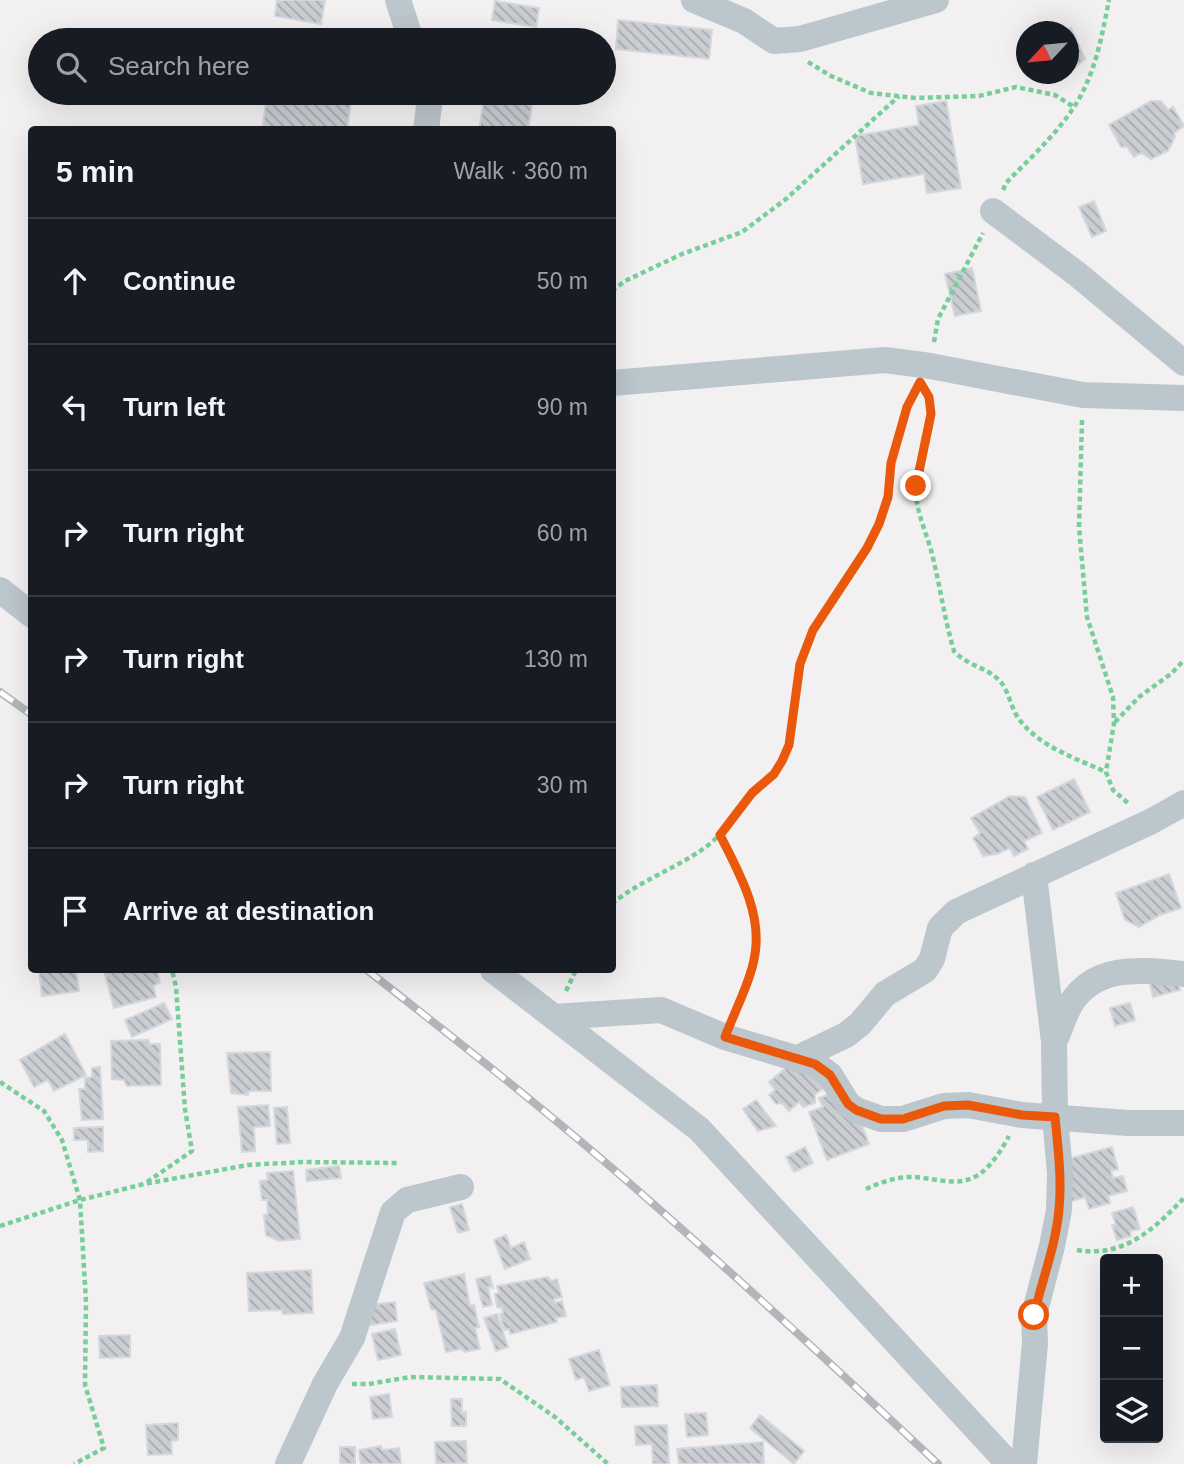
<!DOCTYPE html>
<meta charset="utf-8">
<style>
body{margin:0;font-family:Arial,sans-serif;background:#242831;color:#f1f3f6}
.controls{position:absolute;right:21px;bottom:21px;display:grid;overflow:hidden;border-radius:7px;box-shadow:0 7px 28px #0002}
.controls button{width:63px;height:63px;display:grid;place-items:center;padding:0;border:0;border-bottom:2px solid #363941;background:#171b24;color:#f1f3f6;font:35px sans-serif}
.compass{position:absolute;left:1016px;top:21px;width:63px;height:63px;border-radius:50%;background:#171b24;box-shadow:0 7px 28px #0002;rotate:244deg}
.stop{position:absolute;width:21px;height:21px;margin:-16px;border:5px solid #ea580c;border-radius:50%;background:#fff}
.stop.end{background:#ea580c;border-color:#fff;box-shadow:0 2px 7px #0008}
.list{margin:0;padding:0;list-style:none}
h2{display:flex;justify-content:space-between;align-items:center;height:91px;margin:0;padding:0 28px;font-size:30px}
h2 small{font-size:23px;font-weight:400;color:#9ea1a6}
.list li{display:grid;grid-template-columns:46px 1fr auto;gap:21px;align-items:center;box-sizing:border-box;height:126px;padding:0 28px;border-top:2px solid #363941}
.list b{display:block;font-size:26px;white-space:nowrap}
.list em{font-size:23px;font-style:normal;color:#9ea1a6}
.icon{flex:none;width:38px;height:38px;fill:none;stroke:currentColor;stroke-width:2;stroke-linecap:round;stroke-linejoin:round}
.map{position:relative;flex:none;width:1184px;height:1464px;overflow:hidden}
.search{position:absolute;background:#171b24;box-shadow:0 7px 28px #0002;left:28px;top:28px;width:588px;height:77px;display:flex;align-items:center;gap:18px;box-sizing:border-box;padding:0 24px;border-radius:38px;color:#9ea1a6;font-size:26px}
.panel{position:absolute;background:#171b24;box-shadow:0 7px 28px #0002;left:28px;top:126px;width:588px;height:847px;border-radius:7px}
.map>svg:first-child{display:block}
.building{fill:url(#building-back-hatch);stroke:#d4d7dc;stroke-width:2}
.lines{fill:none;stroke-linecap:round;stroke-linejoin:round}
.path{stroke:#76cf99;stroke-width:4.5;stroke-dasharray:5 3.5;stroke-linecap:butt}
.street{stroke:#bcc6cd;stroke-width:26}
.rail-casing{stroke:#b2b6bb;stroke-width:8}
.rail{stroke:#fff;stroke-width:5;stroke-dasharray:16;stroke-linecap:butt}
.route{stroke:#ea580c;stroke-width:9}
</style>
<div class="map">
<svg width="1184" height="1464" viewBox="0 0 1184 1464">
<defs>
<pattern id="building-back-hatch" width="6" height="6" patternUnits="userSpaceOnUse" patternTransform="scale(1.75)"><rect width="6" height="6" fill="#caced3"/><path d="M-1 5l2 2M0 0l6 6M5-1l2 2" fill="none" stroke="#a6aaae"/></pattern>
</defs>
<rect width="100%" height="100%" fill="#f3f0f1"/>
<path class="building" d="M277,0H325L321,24L275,16Z
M495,1L539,8L536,27L492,20Z
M618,20L712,30L709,59L616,49Z
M1071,28L1085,59L1070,72L1068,32H1064Z
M267,93H352L347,130H284L263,126Z
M485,93H534L528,130H479Z
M946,101L961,188L927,193L924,174L863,184L855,136L919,125L916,106Z
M1151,101H1161L1168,110L1173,107L1184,126L1174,133L1175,137L1168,151L1151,159L1141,153L1134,157L1127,147H1121L1109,125Z
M1094,201L1106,231L1092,237L1079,207Z
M972,268L981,311L955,316L945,274Z
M1074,779L1090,812L1053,830L1037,797Z
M1010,796L1025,797L1042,833L1024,841L1028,849L1014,856L1010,848L997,854L983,856L973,838L980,833L971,818Z
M1169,874L1181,908L1160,915L1139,927L1125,920L1116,893Z
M1174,965L1180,990L1153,997L1147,971Z
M39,970H76L79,991L42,996Z
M104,970H157L160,982L153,986L156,997L114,1008Z
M164,1003L172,1019L132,1037L125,1020Z
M1130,1003L1135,1020L1115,1026L1110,1008Z
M65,1034L86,1075L54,1091L48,1080L34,1087L20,1060Z
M148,1040L150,1044H160L161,1085L127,1086L124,1080L112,1079L111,1041Z
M810,1048L837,1080L815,1094V1103L803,1107L799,1102L789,1111L782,1103L776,1104L769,1095L775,1090L769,1082Z
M270,1052L271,1091H249L248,1095L231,1093L227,1053Z
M100,1067L103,1119L82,1120L79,1089H85V1078L92,1077V1068Z
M843,1089L852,1100L869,1144L827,1160L809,1112L823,1107L819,1098Z
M756,1100L776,1126L758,1131L743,1109Z
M268,1105L270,1126L254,1127L255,1151L242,1152L238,1107Z
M287,1107L290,1143L277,1144L274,1108Z
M103,1127V1151L88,1152V1140H74V1128Z
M805,1147L813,1163L794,1172L786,1157Z
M1112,1147L1118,1169L1111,1171L1113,1178L1123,1176L1127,1191L1108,1196L1110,1203L1089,1209L1085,1197L1069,1202L1068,1159Z
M339,1166L341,1178L307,1181L306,1170Z
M293,1171L300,1239L279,1241L266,1235L264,1215L268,1214L267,1200H262L260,1181L268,1180L267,1173Z
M462,1204L469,1230L458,1233L450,1207Z
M1133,1207L1140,1229L1130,1231L1131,1236L1117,1240L1112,1225H1116L1112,1213Z
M506,1235L511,1248L524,1242L530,1259L505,1269L494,1240Z
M311,1270L313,1313L283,1314L282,1310L249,1311L247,1273Z
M464,1274L470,1306L474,1305L479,1327L475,1328L480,1349L464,1352L462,1349L446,1352L436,1310L431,1309L424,1283Z
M490,1276L493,1288L488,1287L492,1305L483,1307L476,1279Z
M548,1277L551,1281L557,1279L562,1297L554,1299L555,1303L562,1301L566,1316L556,1318L557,1322L510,1334L509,1329L504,1330L500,1314L503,1313L502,1308L497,1307L495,1294L499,1293L497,1286Z
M395,1302L397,1321L371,1325L369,1305Z
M497,1314L508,1347L496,1351L484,1318Z
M395,1329L401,1355L378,1360L372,1334Z
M130,1335V1357L100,1358L99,1336Z
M599,1350L610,1385L589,1391L584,1377L576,1380L569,1359Z
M657,1385L658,1406L622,1407L621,1387Z
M389,1394L392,1417L373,1419L370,1397Z
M451,1399H462V1413L466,1412V1426H452Z
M706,1413L708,1435L687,1437L685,1414Z
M760,1415L804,1451L794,1464L750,1428Z
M178,1423V1440L171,1441L172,1454L148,1455L146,1425Z
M667,1425L669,1464H653L652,1444L636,1445L635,1426Z
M466,1441L467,1463L436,1464L435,1442Z
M763,1442L764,1464H679L677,1449Z
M381,1446L382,1450L399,1448L401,1464H361L359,1450Z
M340,1447H355V1464H340Z"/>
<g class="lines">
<path class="path" d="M808,62L831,76L871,93L915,98L979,96L1016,87L1055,95L1074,107
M1003,190L1006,183C1029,159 1056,135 1074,107C1095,75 1102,36 1109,0
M612,291L625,281L682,254L742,232L786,199L899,96
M934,342L938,319L983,233
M926,392C943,420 917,458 916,487C915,509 925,529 931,550C940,584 944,618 954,651C966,665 986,667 999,680C1009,690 1010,707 1019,719C1038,746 1077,759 1106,772
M1082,420L1079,527L1087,617L1113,697L1114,723L1106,772L1113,790L1129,804
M1115,722L1139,697L1172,673L1184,660
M720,835C738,872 761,911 755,954C753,974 741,996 733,1015
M612,904C640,880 678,868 707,846C726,832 736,810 752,793C759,786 769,780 775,772C799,741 790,700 800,664C814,613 855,574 878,526C887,506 887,486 891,464C895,439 904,412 916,389
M566,991L576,970
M0,1082L44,1111L62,1140L80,1200L86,1302L85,1385L104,1448L74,1464
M147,1182L192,1151L185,1109L176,987L172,970
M866,1189C879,1183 893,1178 908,1177C931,1176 957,1189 978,1175C991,1167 1002,1149 1009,1136
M0,1226L80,1200L144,1184L248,1165L302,1162L400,1163
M1077,1250C1124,1258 1154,1229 1184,1198
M352,1384H369L410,1377L500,1379L555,1417L608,1464"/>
<path class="street" d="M398,0L411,40
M694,0L744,21L774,41L800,39L936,0
M426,93L429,106L426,130
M993,211L1077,274L1184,363
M612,383L885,360L930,366L1083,395L1184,398
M0,590L32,615
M493,970L699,1129L1009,1464
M554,1017L661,1010L725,1037L815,1064L830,1075L848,1104L856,1110L881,1119H903L944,1106L968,1105L1022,1115L1128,1123H1184
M1055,1040C1060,1029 1064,1016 1070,1005C1095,963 1142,970 1184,974
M798,1058L846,1035L860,1024L885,994L925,970L932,959L940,928L956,912L1150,822L1184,803
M288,1464L325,1384L352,1338L393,1212L407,1200L461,1187
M1024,1464L1035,1343L1034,1315L1052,1246L1059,1210L1060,1173L1055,1117L1054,1042L1034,875"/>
<g class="rail-casing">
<path id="rail" d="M0,692L32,715
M367,970C455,1039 543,1108 627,1181C733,1273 836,1368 938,1464"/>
</g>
<use href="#rail" class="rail"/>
</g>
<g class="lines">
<path class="route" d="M916,486L931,414L929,397L920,382L907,407L891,463L888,497L879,524L867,548L813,630L800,664L789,745L782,761L774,774L752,793L720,835C738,871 762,912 755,954C752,978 734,1013 725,1037L815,1064L830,1075L848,1104L856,1110L881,1119H903L944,1106L968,1105L1022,1115L1055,1117C1058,1148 1062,1179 1059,1209C1056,1245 1042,1280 1034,1315"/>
</g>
</svg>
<div class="controls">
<button>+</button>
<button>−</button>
<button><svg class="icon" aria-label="layers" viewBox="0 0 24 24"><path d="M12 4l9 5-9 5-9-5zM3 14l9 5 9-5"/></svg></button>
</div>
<svg class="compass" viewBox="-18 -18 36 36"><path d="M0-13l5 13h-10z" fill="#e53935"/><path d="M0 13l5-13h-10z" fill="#9ea1a6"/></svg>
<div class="stop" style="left:1034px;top:1315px"></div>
<div class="stop end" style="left:916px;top:486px"></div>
<div class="search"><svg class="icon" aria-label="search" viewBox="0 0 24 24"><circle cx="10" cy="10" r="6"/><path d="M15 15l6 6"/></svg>Search here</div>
<section class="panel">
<h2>5 min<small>Walk · 360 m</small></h2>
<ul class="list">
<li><svg class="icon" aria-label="ahead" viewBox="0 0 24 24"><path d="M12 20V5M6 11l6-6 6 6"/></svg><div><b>Continue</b></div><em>50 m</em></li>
<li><svg class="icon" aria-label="left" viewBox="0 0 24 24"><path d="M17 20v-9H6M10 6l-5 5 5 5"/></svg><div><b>Turn left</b></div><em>90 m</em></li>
<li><svg class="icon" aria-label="right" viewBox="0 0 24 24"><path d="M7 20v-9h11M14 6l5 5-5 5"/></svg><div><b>Turn right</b></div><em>60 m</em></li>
<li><svg class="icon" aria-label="right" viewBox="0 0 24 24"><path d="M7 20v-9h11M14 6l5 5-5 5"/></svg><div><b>Turn right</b></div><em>130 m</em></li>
<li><svg class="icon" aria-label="right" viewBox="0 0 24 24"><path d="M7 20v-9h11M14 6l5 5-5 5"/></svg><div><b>Turn right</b></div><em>30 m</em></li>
<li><svg class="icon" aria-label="arrive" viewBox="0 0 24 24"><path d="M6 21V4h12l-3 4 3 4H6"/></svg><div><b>Arrive at destination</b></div></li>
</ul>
</section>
</div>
